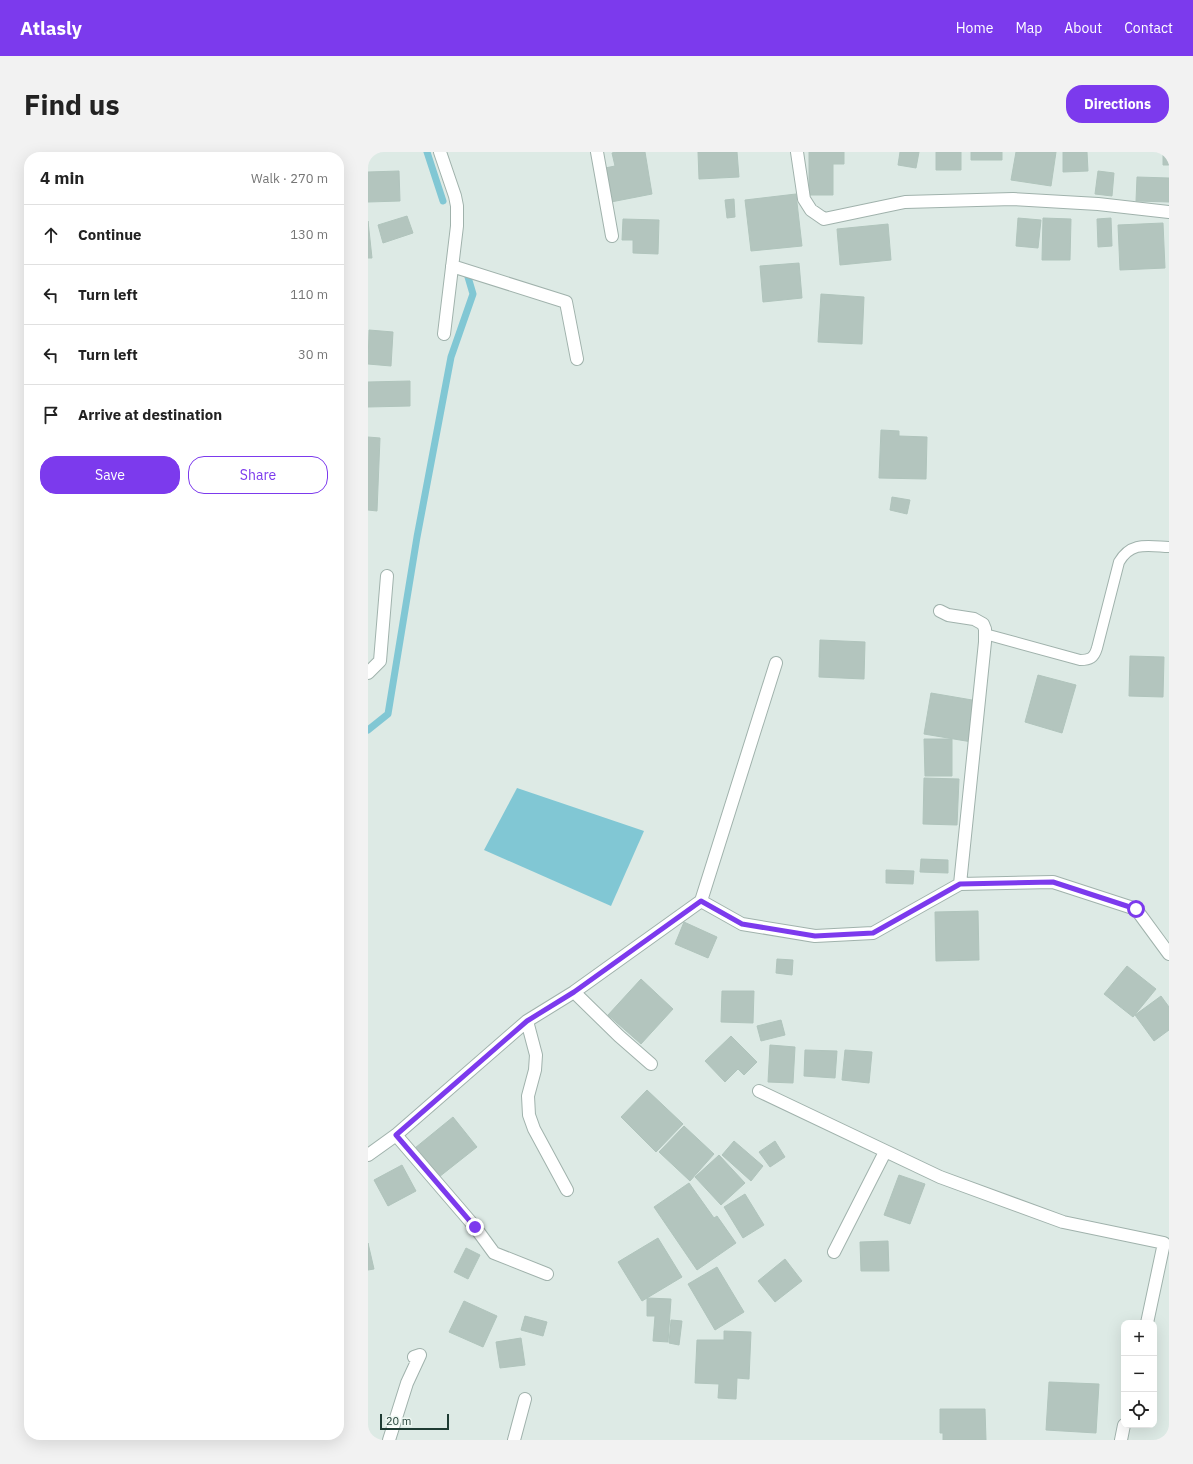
<!DOCTYPE html>
<meta charset="utf-8">
<style>
body{margin:0;font-family:"IBM Plex Sans",sans-serif;background:#f2f2f2;color:#222}
.controls{position:absolute;right:12px;bottom:12px;display:grid;overflow:hidden;border-radius:8px;box-shadow:0 4px 16px #0002}
.controls button{width:36px;height:36px;display:grid;place-items:center;padding:0;border:0;border-bottom:1px solid #e0e0e0;background:#fff;color:#222;font:20px sans-serif}
.scale{position:absolute;left:12px;bottom:10px;width:69px;box-sizing:border-box;padding-left:4px;border:2px solid #1e3b33;border-top:0;font-size:11px;line-height:14px;white-space:nowrap;color:#1e3b33;-webkit-text-stroke:3px #eef7f2;paint-order:stroke}
.stop{position:absolute;width:12px;height:12px;margin:-9px;border:3px solid #7c3aed;border-radius:50%;background:#fff}
.stop.end{background:#7c3aed;border-color:#fff;box-shadow:0 1px 4px #0008}
.list{margin:0;padding:0;list-style:none}
h2{display:flex;justify-content:space-between;align-items:center;height:52px;margin:0;padding:0 16px;font-size:17px}
h2 small{font-size:13px;font-weight:400;color:#767676}
.list li{display:grid;grid-template-columns:26px 1fr auto;gap:12px;align-items:center;box-sizing:border-box;height:60px;padding:0 16px;border-top:1px solid #e0e0e0}
.list b{display:block;font-size:15px;white-space:nowrap}
.list em{font-size:13px;font-style:normal;color:#767676}
.actions{display:flex;gap:8px;padding:12px 16px}
.actions a{flex:1;padding:9px 0;border:1px solid #7c3aed;border-radius:16px;text-align:center;font-size:14px;color:#7c3aed}
.actions .main{background:#7c3aed;color:#fff}
.icon{flex:none;width:22px;height:22px;fill:none;stroke:currentColor;stroke-width:2;stroke-linecap:round;stroke-linejoin:round}
.map{position:relative;flex:none;width:801px;height:1288px;overflow:hidden;border-radius:16px}
header{display:flex;align-items:center;gap:24px;box-sizing:border-box;height:56px;padding:0 20px;background:#7c3aed;color:#fff}
header strong{font-size:19px}
nav{display:flex;gap:22px;margin-inline-start:auto;font-size:14px}
.intro{display:flex;align-items:center;justify-content:space-between;box-sizing:border-box;height:96px;padding:0 24px}
h1{margin:0;font-size:28px}
.button{padding:10px 18px;border-radius:16px;background:#7c3aed;color:#fff;font-size:14px;font-weight:700}
main{display:flex;gap:24px;padding:0 24px}
aside{flex:1;background:#fff;border-radius:16px;box-shadow:0 4px 16px #0002}
.map>svg:first-child{display:block}
.water{fill:#81c7d4}
.lines{fill:none;stroke-linecap:round;stroke-linejoin:round}
.stream{stroke:#81c7d4;stroke-width:7}
.building{fill:#b3c5be;stroke:#b0c4bc}
.lane-casing{stroke:#a0b2ac;stroke-width:12}
.street-casing{stroke:#a0b2ac;stroke-width:14}
.lane{stroke:#fff;stroke-width:10}
.street{stroke:#fff;stroke-width:12}
.route{stroke:#7c3aed;stroke-width:5}
</style>
<header>
<strong>Atlasly</strong>
<nav><a>Home</a><a>Map</a><a>About</a><a>Contact</a></nav>
</header>
<div class="intro"><h1>Find us</h1><a class="button">Directions</a></div>
<main>
<aside>
<h2>4 min<small>Walk · 270 m</small></h2>
<ul class="list">
<li><svg class="icon" aria-label="ahead" viewBox="0 0 24 24"><path d="M12 20V5M6 11l6-6 6 6"/></svg><div><b>Continue</b></div><em>130 m</em></li>
<li><svg class="icon" aria-label="left" viewBox="0 0 24 24"><path d="M17 20v-9H6M10 6l-5 5 5 5"/></svg><div><b>Turn left</b></div><em>110 m</em></li>
<li><svg class="icon" aria-label="left" viewBox="0 0 24 24"><path d="M17 20v-9H6M10 6l-5 5 5 5"/></svg><div><b>Turn left</b></div><em>30 m</em></li>
<li><svg class="icon" aria-label="arrive" viewBox="0 0 24 24"><path d="M6 21V4h12l-3 4 3 4H6"/></svg><div><b>Arrive at destination</b></div></li>
</ul>
<div class="actions"><a class="main">Save</a><a>Share</a></div>
</aside>
<div class="map">
<svg width="801" height="1288" viewBox="0 0 801 1288">
<rect width="100%" height="100%" fill="#ddeae5"/>
<path class="water" d="M149,636L276,679L243,754L116,698Z"/>
<g class="lines">
<path class="stream" d="M59,0L75,49
M0,578L20,562L49,385L83,205L105,142L100,125"/>
</g>
<path class="building" d="M248,0H277L284,42L243,50L237,16L247,14L244,1Z
M330,0H369L371,25L331,27Z
M441,0H476V12H465V43H441Z
M532,0H551L548,16L530,13Z
M568,0H593V18H568Z
M603,0H634V8H603Z
M648,0H688L683,34L643,28Z
M695,0H719L720,19L695,20Z
M795,0H801V13H795Z
M31,19L32,49L0,50V20Z
M730,19L746,21L744,44L727,42Z
M769,25L801,26V50L768,49Z
M428,42L434,94L383,99L377,48Z
M366,47L367,65L359,66L357,48Z
M39,64L45,81L15,91L10,73Z
M650,66L673,68L670,96L648,94Z
M675,66L703,67L702,108H674Z
M743,66L744,94L730,95L729,67Z
M255,67L291,68L290,102L265,101V88H254Z
M0,69L4,106H0Z
M795,71L797,116L752,118L750,73Z
M520,72L523,108L472,113L469,77Z
M431,111L434,146L395,150L392,114Z
M453,142L496,145L494,192L450,190Z
M1,178L25,180L23,214L0,212Z
M42,229V254L0,255V230Z
M513,278L531,279V284L559,285L558,327L511,326Z
M0,285L12,286L9,359L0,358Z
M524,345L542,348L539,362L522,358Z
M452,488L497,490L496,527L451,525Z
M762,504L796,505L795,545L761,544Z
M670,523L708,533L694,581L657,570Z
M563,541L610,549L604,590L556,582Z
M556,587H584V624H557Z
M556,626L591,627L589,673L555,672Z
M553,707L580,708V721L552,720Z
M518,718L546,719L545,732L518,731Z
M610,759L611,808L568,809L567,760Z
M316,770L349,785L340,806L307,792Z
M409,807L425,808L424,823L408,821Z
M759,814L788,837L765,865L736,842Z
M273,827L305,857L273,892L240,863Z
M354,839H386L385,871L353,870Z
M793,844L801,855V878L786,889L767,863Z
M413,868L417,883L393,889L389,874Z
M363,884L389,910L376,923L370,917L357,930L337,909Z
M402,893L427,895L425,931L400,930Z
M437,898L469,899L467,926L436,924Z
M477,898L504,900L501,931L474,928Z
M279,938L315,972L288,1000L253,965Z
M85,965L109,995L71,1025L47,996Z
M316,974L346,1002L322,1029L291,1000Z
M366,989L395,1014L383,1029L354,1003Z
M407,989L417,1005L402,1015L391,1000Z
M351,1003L377,1031L353,1053L327,1025Z
M34,1013L48,1039L20,1054L6,1028Z
M531,1023L557,1032L542,1072L516,1063Z
M321,1031L346,1066L349,1064L368,1091L329,1118L286,1055Z
M377,1042L396,1073L375,1086L356,1055Z
M290,1086L314,1125L274,1149L250,1110Z
M520,1089L521,1119H493L492,1090Z
M0,1091L6,1117L0,1118Z
M98,1096L112,1103L100,1127L86,1120Z
M417,1107L434,1129L407,1150L390,1129Z
M349,1115L376,1160L347,1178L320,1132Z
M279,1146L303,1147L300,1190L285,1189L287,1164H279Z
M96,1149L129,1164L115,1195L81,1180Z
M157,1164L179,1170L175,1184L153,1178Z
M303,1168L314,1169L311,1193L301,1191Z
M356,1179L383,1180L381,1227L369,1226L368,1247L350,1246L351,1232L327,1231L329,1188H356Z
M153,1186L157,1213L132,1216L128,1190Z
M681,1230L731,1232L728,1281L678,1278Z
M572,1257H617L618,1288H575V1281H572Z"/>
<g class="lines">
<g class="lane-casing">
<path id="lane" d="M617,482L712,508C722,508 726,506 729,496L751,410C763,389 780,394 801,395"/>
</g>
<g class="street-casing">
<path id="street" d="M72,0L87,44L89,54V74L76,182
M229,0L244,84
M429,0L436,47L443,58L456,67L537,50L645,47L730,52L801,60
M84,114L198,150L209,207
M572,459L580,463L606,467L615,472L617,477V490L592,732
M0,521L12,509L19,424
M333,749L408,511
M206,840L251,884L283,912
M159,869L168,903L167,918L160,944L161,963L166,977L199,1038
M391,939L572,1025L695,1070L796,1091L779,1171
M28,983L107,1075L126,1101L179,1122
M0,1003L28,983L159,869L206,840L333,749L374,772L447,784L505,781L592,732L685,730L768,757L801,802
M466,1100L517,1000
M21,1288L39,1231L52,1203L46,1205
M146,1288L157,1247
M753,1288L756,1273"/>
</g>
<use href="#lane" class="lane"/>
<use href="#street" class="street"/>
</g>
<g class="lines">
<path class="route" d="M107,1075L28,983L159,869L206,840L333,749L374,772L447,784L505,781L592,732L685,730L768,757"/>
</g>
</svg>
<div class="controls">
<button>+</button>
<button>−</button>
<button><svg class="icon" aria-label="locate" viewBox="0 0 24 24"><circle cx="12" cy="12" r="6"/><path d="M12 2v4M12 18v4M2 12h4M18 12h4"/></svg></button>
</div>
<div class="scale">20 m</div>
<div class="stop" style="left:768px;top:757px"></div>
<div class="stop end" style="left:107px;top:1075px"></div>
</div>
</main>
